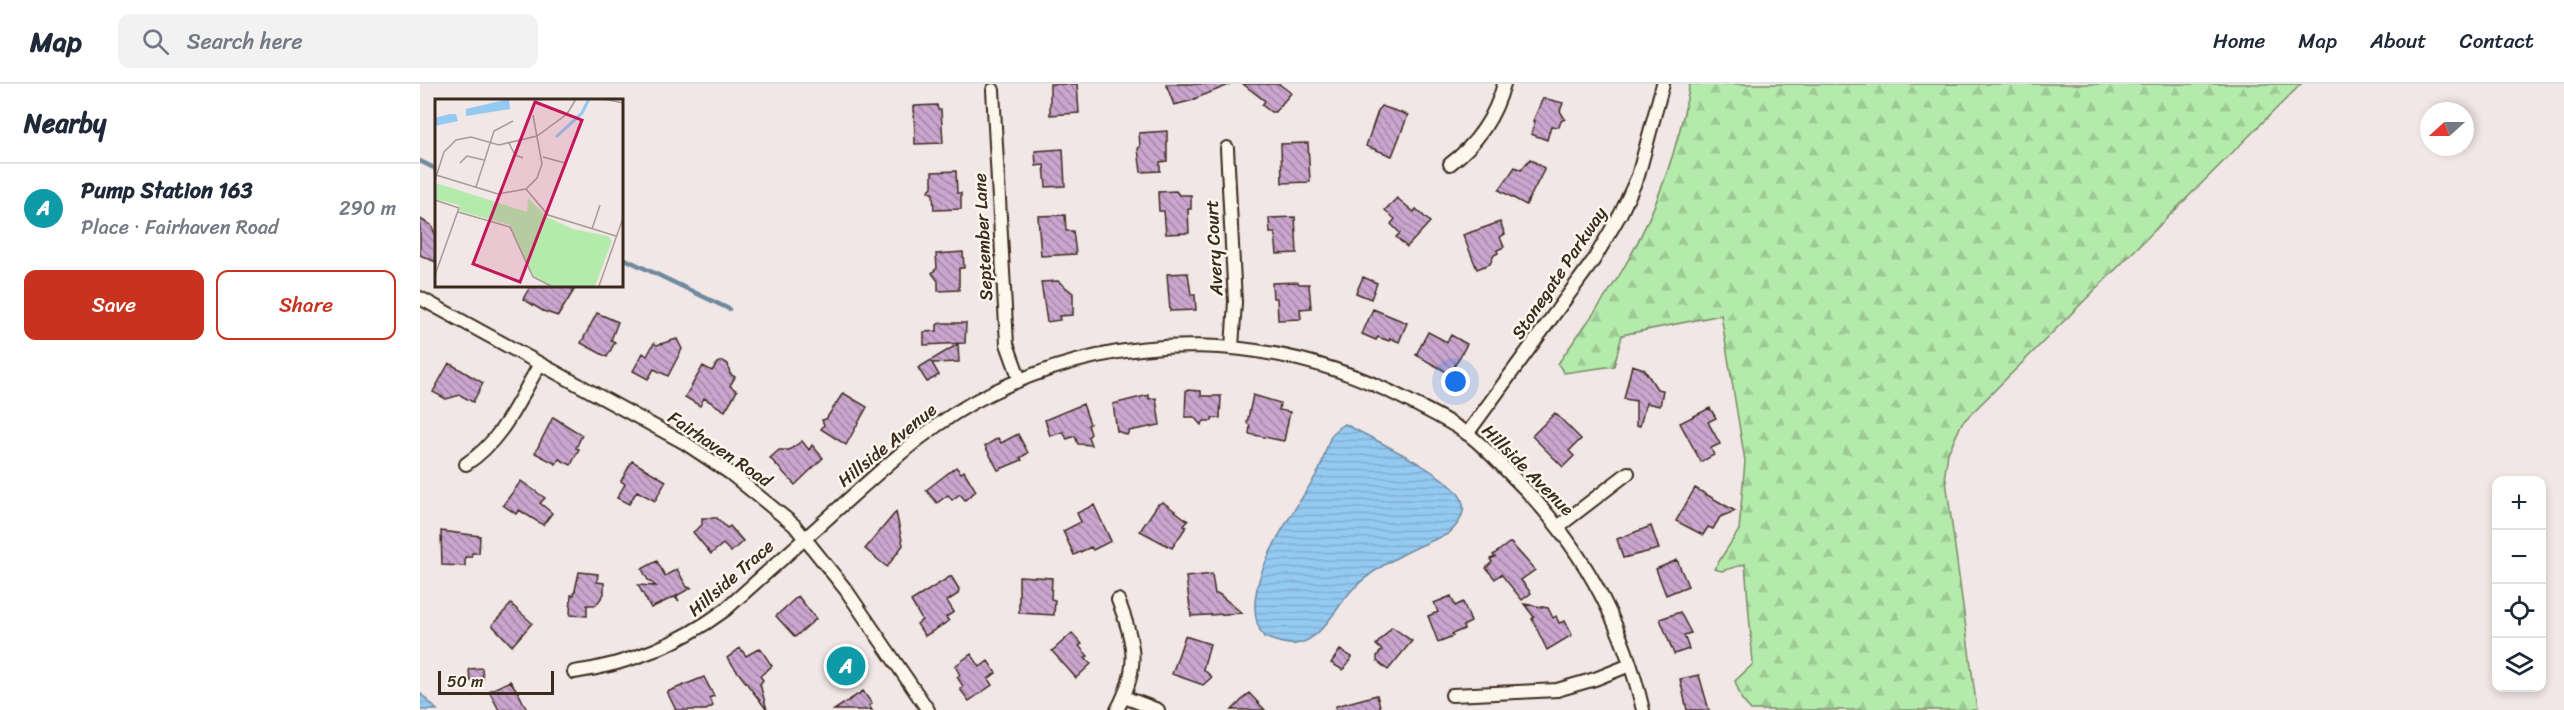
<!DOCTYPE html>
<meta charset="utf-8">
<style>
body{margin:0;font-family:Sriracha,sans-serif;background:#f2f2f3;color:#1f2937}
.controls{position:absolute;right:18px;bottom:18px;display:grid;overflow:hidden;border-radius:12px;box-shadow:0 3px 9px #0003}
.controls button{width:54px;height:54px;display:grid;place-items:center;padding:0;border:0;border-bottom:2px solid #e0e1e3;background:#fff;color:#1f2937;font:30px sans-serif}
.compass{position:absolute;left:2000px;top:18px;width:54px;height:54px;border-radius:50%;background:#fff;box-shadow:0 3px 9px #0003;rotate:249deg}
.scale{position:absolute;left:18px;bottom:15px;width:116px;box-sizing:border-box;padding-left:6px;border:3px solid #3b2a1e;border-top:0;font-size:16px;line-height:21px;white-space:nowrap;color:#3b2a1e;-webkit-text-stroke:4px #fbf7ec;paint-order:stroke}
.you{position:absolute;left:1036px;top:298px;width:21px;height:21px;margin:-15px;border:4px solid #fff;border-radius:50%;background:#1a73e8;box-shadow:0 0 0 9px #1a73e833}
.badge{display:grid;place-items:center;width:39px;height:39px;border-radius:50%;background:#c8321e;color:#fff;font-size:20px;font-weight:700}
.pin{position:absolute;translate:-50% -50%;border:3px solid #fff;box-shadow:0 2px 6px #0006}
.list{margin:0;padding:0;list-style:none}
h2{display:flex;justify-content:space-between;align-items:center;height:78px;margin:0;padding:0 24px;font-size:26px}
h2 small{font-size:20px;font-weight:400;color:#747a83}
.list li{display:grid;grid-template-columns:39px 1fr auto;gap:18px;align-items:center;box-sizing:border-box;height:90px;padding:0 24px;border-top:2px solid #e0e1e3}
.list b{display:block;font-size:22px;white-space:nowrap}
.list p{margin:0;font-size:20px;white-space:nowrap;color:#747a83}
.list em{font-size:20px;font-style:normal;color:#747a83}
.actions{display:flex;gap:12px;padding:18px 24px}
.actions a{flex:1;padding:14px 0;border:2px solid #c8321e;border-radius:12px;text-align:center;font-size:21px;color:#c8321e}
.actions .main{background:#c8321e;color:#fff}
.icon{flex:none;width:33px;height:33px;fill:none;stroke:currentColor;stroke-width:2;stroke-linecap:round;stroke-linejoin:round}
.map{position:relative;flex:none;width:2144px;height:626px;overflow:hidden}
header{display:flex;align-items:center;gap:36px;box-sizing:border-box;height:84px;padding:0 30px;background:#fff;border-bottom:2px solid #e0e1e3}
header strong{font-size:28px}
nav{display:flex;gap:33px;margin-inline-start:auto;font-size:21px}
.search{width:420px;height:54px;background:#f2f2f3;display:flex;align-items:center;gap:15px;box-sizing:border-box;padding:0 21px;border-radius:12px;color:#747a83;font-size:22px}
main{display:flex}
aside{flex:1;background:#fff}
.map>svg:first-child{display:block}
.forest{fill:url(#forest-firs);stroke:#788a65;stroke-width:1.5}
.water{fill:url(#water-rules);stroke:#70899d;stroke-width:1.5}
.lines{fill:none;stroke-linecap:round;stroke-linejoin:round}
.stream{stroke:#70899d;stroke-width:4.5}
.building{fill:url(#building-back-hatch);stroke:#3b2a1e;stroke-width:1.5}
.minor-casing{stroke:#3b2a1e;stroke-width:16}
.minor{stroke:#fbf7ec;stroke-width:12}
.labels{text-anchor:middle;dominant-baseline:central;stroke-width:5;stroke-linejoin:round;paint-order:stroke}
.street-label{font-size:18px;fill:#3b2a1e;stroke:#fbf7ec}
.inset-river{fill:none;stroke:#94c9f2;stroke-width:3}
.inset-road{fill:none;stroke:#a89b96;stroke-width:1.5}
.view{fill:#c2185b;fill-opacity:0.15;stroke:#c2185b;stroke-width:3}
.inset-edge{fill:none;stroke:#3b2a1e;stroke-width:3}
</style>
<header>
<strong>Map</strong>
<div class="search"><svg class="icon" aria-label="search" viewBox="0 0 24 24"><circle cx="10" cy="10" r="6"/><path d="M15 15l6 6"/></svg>Search here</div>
<nav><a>Home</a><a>Map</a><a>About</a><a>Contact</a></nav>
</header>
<main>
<aside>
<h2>Nearby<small></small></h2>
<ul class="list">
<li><span class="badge" style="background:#0f9aa8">A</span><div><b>Pump Station 163</b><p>Place · Fairhaven Road</p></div><em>290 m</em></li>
</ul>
<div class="actions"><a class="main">Save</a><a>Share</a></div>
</aside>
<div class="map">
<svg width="2144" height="626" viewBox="0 0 2144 626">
<defs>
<pattern id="forest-firs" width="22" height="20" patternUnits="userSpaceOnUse" patternTransform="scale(1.5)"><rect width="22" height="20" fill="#b4eaac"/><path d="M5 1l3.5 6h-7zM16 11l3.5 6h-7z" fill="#9cc994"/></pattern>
<pattern id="water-rules" width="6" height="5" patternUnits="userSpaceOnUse" patternTransform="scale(1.5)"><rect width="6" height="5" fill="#94c9f2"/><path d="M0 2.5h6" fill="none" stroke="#80adcf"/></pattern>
<pattern id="building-back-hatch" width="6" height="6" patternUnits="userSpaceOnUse" patternTransform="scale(1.5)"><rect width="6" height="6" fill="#caa5ce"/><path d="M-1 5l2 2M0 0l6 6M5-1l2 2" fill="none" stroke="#a587a7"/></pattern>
</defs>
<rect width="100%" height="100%" fill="#f1e7e6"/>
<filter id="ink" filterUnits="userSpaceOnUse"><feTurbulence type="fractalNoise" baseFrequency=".0167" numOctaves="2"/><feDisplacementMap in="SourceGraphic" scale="12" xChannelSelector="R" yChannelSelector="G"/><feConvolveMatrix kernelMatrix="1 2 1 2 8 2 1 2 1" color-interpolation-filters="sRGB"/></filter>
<g filter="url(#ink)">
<path class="forest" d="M1270,0H1881L1542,339L1528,369L1525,389L1557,626H1331L1322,616L1315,597L1333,580L1325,480L1302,487L1294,485L1319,446L1325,377L1301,231L1202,251L1194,282L1144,289L1138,280C1159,248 1184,218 1203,185C1237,127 1258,65 1270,0Z"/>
<path class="water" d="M925,340C949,353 1030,391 1041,414C1048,428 1038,441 1028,450C996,463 956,481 932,506C917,522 901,557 876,560C867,562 853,556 844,553C811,507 876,427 899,386C907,370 906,347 925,340Z
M0,609L17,626H0Z"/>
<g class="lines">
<path class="stream" d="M0,77L16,85
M201,173L309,225"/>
</g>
<path class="building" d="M630,0H657L659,29L630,31Z
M746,0H809V1L774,15V16L754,21Z
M823,0H859L871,9L855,28H851L842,21L845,17Z
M1123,14L1143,19L1140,27L1145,35L1141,37L1139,43L1131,42L1127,56L1111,50L1115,37H1113Z
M517,21L518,26H521L523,59L495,60L494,22Z
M961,22L988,31L972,72L946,62L958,27Z
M747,47V77L740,78V87L721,88L718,65L720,62L719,49Z
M885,59H888L890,98L862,99L861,60Z
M643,65L645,102L626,103L624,81L616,82L615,67Z
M1110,75L1124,84V86L1106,121L1079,106L1095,83L1101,86Z
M536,87L537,109H541V125L514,126L513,110L508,107L512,103V88Z
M756,107L759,111H771V125H768L769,149L746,150L744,127H739L738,108Z
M977,114L994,128L996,125L1010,138L987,163L976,153L980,149L971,140L975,135L965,126Z
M645,131L646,147H653L656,170L621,172L618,132Z
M875,133L877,169L857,170L855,149H850L849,134Z
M0,135L11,141L16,151V178L0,171Z
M1080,138L1085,150L1080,153L1084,163L1077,166L1078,169L1074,171L1070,180L1057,185L1043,151Z
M543,168L544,184H539V206L518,207V197L512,189L517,184L516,170Z
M768,189L771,211H775L776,226L750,227L747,190Z
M943,193L957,199L951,215L936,209Z
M638,197L653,209V231L639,232L640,236L627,238L621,198Z
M878,198L879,200H889L891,224L880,225L881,235L858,236L857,214H853L852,199Z
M111,201H149L154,206L138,232L123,227L103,215Z
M953,225L987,239L979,258L970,254L969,257L958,253L956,256L942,250Z
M177,229L198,238L191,256L195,258L187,273L161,259Z
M520,239H546L545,259L504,261V248L517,247V241Z
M1008,248L1027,258L1031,251L1047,260L1030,290L996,271Z
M257,255L262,265L248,292L234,285L228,295L213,287L223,269L227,272L234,259L237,261Z
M538,260L539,278L512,279L519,291L507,298L498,284Z
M303,277L308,280L310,290L315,293L310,302L317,307L305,327L284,314L280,322L265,313L283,282L292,287L297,279Z
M29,279L63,299L53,318L40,311L26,315L13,308Z
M1212,281L1224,285L1237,305L1243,306L1240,322L1226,319L1220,342H1216V317L1204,315Z
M766,306L781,307V312H801L800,334H792V337H784L781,341L774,333H765Z
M423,309L447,323L426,361L401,345L404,341L402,336L406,335Z
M729,311V315L736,314L740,341L709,347L707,351L697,347L693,320Z
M833,311L860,319L859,326L870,328L864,357L829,350L830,342L827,339Z
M663,320L670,340L668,341L671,350L668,353L671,361L658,360L655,352L647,355L643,348L630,352L625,336Z
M1290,324L1296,334L1288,338L1300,360L1291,364L1294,371L1281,378L1260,339Z
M1135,329L1161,355L1149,367L1154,372L1143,383L1112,352Z
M133,333L162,351L156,364L159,365L151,381L139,375L136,380L115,369Z
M598,350L608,369L600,374L602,376L578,386L565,362L578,354L581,359Z
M382,357L389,366L392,361L403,374L375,401L350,374L359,366H369Z
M212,377L246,397L235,417L217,407L209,420L197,414L205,400L201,397Z
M536,383L541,389L544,387L556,407L545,416L540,410L532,416L528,411L517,419L506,406Z
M101,397L125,414L120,419L132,429L123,441L99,426L96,430L83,421Z
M1275,404L1315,427L1300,433L1293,445L1288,443L1283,451L1256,437Z
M743,418L768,437L764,442L766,443L752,464L720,447L738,420Z
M674,421L691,457L673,466L671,463L654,471L643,447L661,438L657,429Z
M476,428L483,461L467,483L445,465Z
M282,434H297L307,444L310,442L323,457L311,468L303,460L291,470L273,448L282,441Z
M1231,442L1239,465L1203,474L1197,455Z
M21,447L60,452L59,469H52L51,473H45V482L22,481Z
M1089,459H1091L1115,486L1101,496L1111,509L1102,516L1081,490L1075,495L1066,484L1072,478L1070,475L1075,473L1073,471Z
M1257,476L1268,502L1246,511L1236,485Z
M237,477L245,492L257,485L267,503L271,504L256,512L259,517L254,513L231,524L218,501L236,502L228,496L222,485Z
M159,488L178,490L177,498L184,499V510L176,521H167V532L150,531L151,511H154Z
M792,490L795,510H799L822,529L771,532L766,493Z
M531,492L539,505L538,510L527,517L534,528L526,533L529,537L505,552L497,540L502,536L491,517Z
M599,492L632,494L631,515L635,516L634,531L599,529Z
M378,512L396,535L375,553L356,532Z
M1031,512L1035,522L1043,518L1051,538L1043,542L1044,545L1032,550L1033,552L1018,558L1008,532L1018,528L1014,519Z
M91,520L112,539L92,562L72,541Z
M1104,520L1128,524L1133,534L1136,532L1139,539L1145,537L1152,551L1127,566L1112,535L1114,533Z
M1260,528L1271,549L1264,551L1269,565L1254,570L1240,535Z
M972,543L992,557L968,586L957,577V572L962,566L956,561Z
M652,549L662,560L659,562L668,572L665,574L671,580L656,594L632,567Z
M765,552L790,560L783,585L792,593L783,601L752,590Z
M320,564L326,572L340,564L352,582L340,592L343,596L340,600L347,626L307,574Z
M920,566L932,573L923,586L911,579Z
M551,570L560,583L568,577L576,589L568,595L572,601L549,617L540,605L543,602L537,593L540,591L535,582Z
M62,584L63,595L50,597L49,585Z
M1279,591L1289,626H1267L1260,595Z
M284,593L294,612L289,614L293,622L286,626H256L247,608Z
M90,597L98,608L107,626H79L69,607Z
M443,607L452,620L449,622L452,626H414Z
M829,609L845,626H812Z
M957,611L961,626H916V622Z"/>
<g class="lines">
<g class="minor-casing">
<path id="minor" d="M573,6L587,260L600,296
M807,64L815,218L812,263
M1030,80C1058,59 1075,33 1084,0
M0,214L265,359L310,389L374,441L426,506L508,626
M1047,350L1173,177L1201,129L1218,92L1243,0
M46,380C83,356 98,317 120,280
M1139,442L1208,389
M154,588C211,580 259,560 305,526C340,494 376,463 411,431C462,386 509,339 571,309C705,243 855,248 987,316C1008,327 1030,337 1049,351C1065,363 1078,378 1092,392C1158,456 1202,535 1223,626
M1032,611L1137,606L1175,595L1210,581
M704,613L738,626
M697,626C720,583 715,559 698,516"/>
</g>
<use href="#minor" class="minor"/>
</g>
</g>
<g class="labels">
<g class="street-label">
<text transform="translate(563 153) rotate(-93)">September Lane</text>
<text transform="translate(794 164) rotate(-93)">Avery Court</text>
<text transform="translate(1139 189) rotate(-56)">Stonegate Parkway</text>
<text transform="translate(467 361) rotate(-39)">Hillside Avenue</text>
<text transform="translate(300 365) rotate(34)">Fairhaven Road</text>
<text transform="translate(1108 386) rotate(45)">Hillside Avenue</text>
<text transform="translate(311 494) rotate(-41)">Hillside Trace</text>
</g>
</g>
<g transform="translate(15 15)">
<rect width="188" height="188" fill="#f1e7e6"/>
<path d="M4,85L92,113L93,99L112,118L138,130L173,137L177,142L160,187H117L99,178L75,126L25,112L24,106L0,100V86Z" fill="#b4eaac"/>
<path d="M74,0L75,10L31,17V10ZM15,15H21L23,22L0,27V19Z" fill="#94c9f2"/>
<path class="inset-river" d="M121,38L147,14L154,0"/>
<path class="inset-road" d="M169,0L188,4M74,44L80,56L88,59M108,58L130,64M25,64L32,57L49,61M1,76L63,95L91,90L102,79L107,65L98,16M0,81L9,53L21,41L36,38L64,46L102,37L132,15L141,0M41,88L59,32L78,22M91,90L113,116L181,137M0,101L24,109L0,176M23,113L75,128L98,178L116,187M157,130L165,106M164,187L188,119"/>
<path class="view" d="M100,3L147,21L85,183L38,165Z"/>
<rect width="188" height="188" class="inset-edge"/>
</g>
</svg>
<div class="controls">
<button>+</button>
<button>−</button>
<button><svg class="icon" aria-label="locate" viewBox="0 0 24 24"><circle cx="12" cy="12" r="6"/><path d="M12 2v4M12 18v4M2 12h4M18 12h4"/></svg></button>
<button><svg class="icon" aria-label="layers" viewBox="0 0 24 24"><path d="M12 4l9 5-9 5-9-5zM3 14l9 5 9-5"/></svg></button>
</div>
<svg class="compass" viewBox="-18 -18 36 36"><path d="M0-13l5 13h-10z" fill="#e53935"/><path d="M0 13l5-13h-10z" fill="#747a83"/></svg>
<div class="scale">50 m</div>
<div class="you"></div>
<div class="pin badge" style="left:426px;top:582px;background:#0f9aa8">A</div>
</div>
</main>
